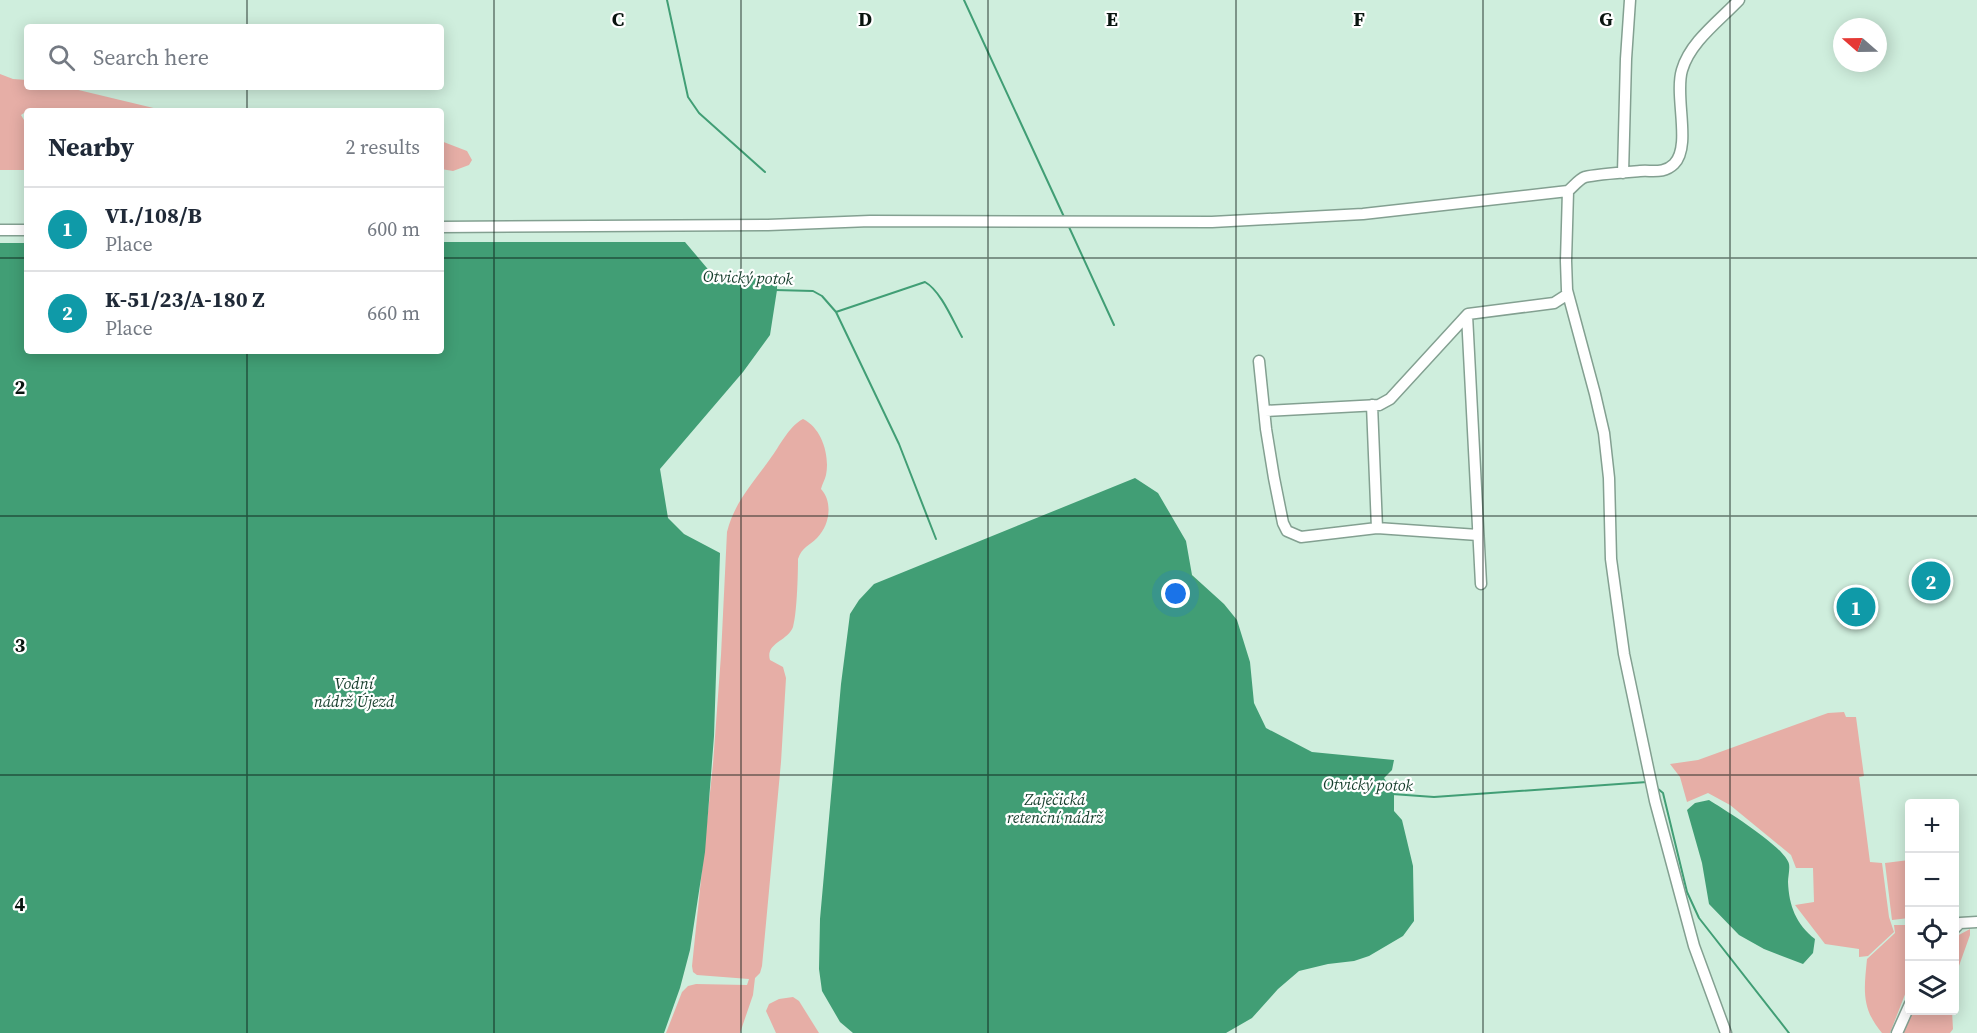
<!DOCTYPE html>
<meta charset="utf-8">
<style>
body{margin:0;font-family:"Source Serif 4",serif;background:#f6f6f7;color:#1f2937}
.controls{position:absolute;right:18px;bottom:18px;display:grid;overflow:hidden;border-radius:6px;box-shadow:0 3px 15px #0003}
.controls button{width:54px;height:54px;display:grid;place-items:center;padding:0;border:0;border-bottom:2px solid #e0e1e3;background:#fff;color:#1f2937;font:30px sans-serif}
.compass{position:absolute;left:1833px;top:18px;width:54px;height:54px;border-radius:50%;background:#fff;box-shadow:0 3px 15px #0003;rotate:290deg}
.you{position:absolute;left:1176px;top:594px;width:21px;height:21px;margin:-15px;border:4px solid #fff;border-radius:50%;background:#1a73e8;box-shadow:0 0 0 9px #1a73e833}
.badge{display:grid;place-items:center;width:39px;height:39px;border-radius:50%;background:#b45309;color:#fff;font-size:20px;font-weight:700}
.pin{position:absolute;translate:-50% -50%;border:3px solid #fff;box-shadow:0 2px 6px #0006}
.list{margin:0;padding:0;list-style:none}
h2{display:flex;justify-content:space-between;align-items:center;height:78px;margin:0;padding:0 24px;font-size:26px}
h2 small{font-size:20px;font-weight:400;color:#747a83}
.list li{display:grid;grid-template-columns:39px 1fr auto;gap:18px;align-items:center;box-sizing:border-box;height:84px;padding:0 24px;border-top:2px solid #e0e1e3}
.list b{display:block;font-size:22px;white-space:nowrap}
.list p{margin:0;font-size:20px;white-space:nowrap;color:#747a83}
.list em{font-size:20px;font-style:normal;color:#747a83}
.icon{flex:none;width:33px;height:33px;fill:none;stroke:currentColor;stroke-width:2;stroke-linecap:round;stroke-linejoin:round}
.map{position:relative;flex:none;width:1977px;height:1033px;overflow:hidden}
.search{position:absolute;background:#fff;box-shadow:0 3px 15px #0003;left:24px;top:24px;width:420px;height:66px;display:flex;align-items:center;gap:15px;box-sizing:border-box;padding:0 21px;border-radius:6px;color:#747a83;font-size:22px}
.panel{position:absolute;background:#fff;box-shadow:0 3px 15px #0003;left:24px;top:108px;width:420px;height:246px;border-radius:6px}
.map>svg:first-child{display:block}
.green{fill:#e6aea6}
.water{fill:#419e75}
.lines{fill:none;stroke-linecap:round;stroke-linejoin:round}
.stream{stroke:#419e75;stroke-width:2}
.minor-casing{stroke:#83a091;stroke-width:13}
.minor{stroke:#fff;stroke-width:10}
.grid{fill:none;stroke:#09140f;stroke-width:1.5;stroke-opacity:0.55}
.labels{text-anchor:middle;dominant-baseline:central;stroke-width:4.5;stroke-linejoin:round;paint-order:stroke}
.water-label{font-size:16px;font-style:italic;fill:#153d2b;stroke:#fff}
.grid-label{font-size:20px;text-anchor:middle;font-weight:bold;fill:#09140f;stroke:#fff;stroke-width:4.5;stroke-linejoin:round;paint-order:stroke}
</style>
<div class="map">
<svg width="1977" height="1033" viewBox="0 0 1977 1033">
<rect width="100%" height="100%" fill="#cfeedd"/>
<path class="green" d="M0,74L13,79L27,80V87H66L166,111H27L21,115L24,120H27V170H0Z
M441,141L467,151L472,160L469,165L453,171L441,169Z
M803,419C822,428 830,456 826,475C825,480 822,484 821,489C833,502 830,525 817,538C809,546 802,547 798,559C798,575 797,613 793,627C788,641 765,643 770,660L783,667L786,678L781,762L762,966L760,973L755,978L753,995L740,1033H666L682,992L688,986L696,984L747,985L749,979L697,975L693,972L692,966L713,764L721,655L727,532C734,503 753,483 770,459C780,446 788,427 803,419Z
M1844,712L1846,717H1856L1864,776L1859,777L1870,862L1882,863L1889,917L1894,932L1868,956L1859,957V949L1825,944L1795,905L1814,902L1813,868H1796L1791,855L1730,805L1708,793L1687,802L1680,777L1670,764L1698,760L1828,713Z
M1909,860V918L1892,920L1885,863Z
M1894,925H1909V984L1890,1033H1882C1861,1008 1864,990 1867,959L1895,933Z
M1970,929V935L1955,977V937Z
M793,997L799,1001L819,1033H776L766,1011L769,1004L779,999Z
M1910,1011H1952L1953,1029L1950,1033H1901Z"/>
<path class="water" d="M441,242H685L712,274L777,280V290L770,335L743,372L660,469L668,518L684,534L720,553L714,736L705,852L690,950L680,988L664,1033H0V243H27V351H441Z
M1135,478L1158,493L1186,541L1192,575L1224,604L1237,620L1250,662L1254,703L1266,728L1312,752L1394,760L1392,770L1384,778L1394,794V811L1402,820L1413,866L1414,921L1403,936L1369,956L1354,961L1328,964L1299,971L1278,989L1252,1018L1226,1033H853L840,1022L822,991L819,969L820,919L841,684L850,614L859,600L874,584Z
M1709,800C1725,810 1785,847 1789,864C1790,869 1788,877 1788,882C1789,906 1796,924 1815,939L1813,953L1803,964L1764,949L1739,935L1709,904L1702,863L1687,810L1695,803Z"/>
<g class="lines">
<path class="stream" d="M667,0L688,97L699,113L765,172
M964,0L1065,219
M1069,227L1114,325
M775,290L813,291L822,296L836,312L899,444L936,539
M836,312L925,282C941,291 953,321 962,337
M1657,788L1663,793L1687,892L1699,918L1789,1033
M1392,794L1434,797L1647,782"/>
<g class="minor-casing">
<path id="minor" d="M1623,173L1626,59L1630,0
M1568,191L1566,261L1567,290L1595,394L1604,433L1609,478L1611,559L1624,654L1655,801L1694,946L1726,1033
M441,227L768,225L870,221L1212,222L1363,214L1568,191C1573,187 1579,179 1585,177C1596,174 1627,172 1640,171C1652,170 1664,174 1674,164C1692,146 1674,96 1682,70C1690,42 1719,21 1739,0
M0,230H27
M1467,315L1481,584
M1259,361L1266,429L1274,478L1283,523L1287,531L1301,537L1377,528L1478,535
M1372,405L1377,528
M1265,411L1379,405L1390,399L1468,314L1554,303L1568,294
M1954,929L1960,923L1977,922
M1897,1033L1910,1004"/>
</g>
<use href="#minor" class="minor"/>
</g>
<path class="grid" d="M247,0V27M494,0V1033M741,0V1033M988,0V1033M1236,0V1033M1483,0V1033M1730,0V1033M247,87V111M0,258H27M441,258H1977M247,351V1033M0,516H1977M0,775H1977"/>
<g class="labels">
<g class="water-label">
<text transform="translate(748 277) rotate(2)">Otvický potok</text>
<text x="354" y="683">Vodní<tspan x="354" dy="18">nádrž Újezd</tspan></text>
<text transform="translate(1368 784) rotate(1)">Otvický potok</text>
<text x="1055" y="799">Zaječická<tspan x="1055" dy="18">retenční nádrž</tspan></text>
</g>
</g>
<g class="grid-label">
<text x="618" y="26">C</text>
<text x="865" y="26">D</text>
<text x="1112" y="26">E</text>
<text x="1359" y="26">F</text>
<text x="1606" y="26">G</text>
<text x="20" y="394">2</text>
<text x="20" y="652">3</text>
<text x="20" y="911">4</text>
</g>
</svg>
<div class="controls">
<button>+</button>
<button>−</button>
<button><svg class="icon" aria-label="locate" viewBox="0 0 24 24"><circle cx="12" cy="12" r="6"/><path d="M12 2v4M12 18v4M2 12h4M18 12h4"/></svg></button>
<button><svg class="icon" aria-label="layers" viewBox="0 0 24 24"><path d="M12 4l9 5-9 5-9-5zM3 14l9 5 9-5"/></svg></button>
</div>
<svg class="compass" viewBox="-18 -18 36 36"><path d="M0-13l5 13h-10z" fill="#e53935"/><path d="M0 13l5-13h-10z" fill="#747a83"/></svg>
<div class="you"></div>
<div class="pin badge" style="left:1856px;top:607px;background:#0f9aa8">1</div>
<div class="pin badge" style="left:1931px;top:581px;background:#0f9aa8">2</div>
<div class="search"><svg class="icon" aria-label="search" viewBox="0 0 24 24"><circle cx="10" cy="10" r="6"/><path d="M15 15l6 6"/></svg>Search here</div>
<section class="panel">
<h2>Nearby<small>2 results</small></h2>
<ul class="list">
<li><span class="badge" style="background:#0f9aa8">1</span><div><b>VI./108/B</b><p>Place</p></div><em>600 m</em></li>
<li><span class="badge" style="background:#0f9aa8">2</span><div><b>K-51/23/A-180 Z</b><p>Place</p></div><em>660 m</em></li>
</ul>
</section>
</div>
